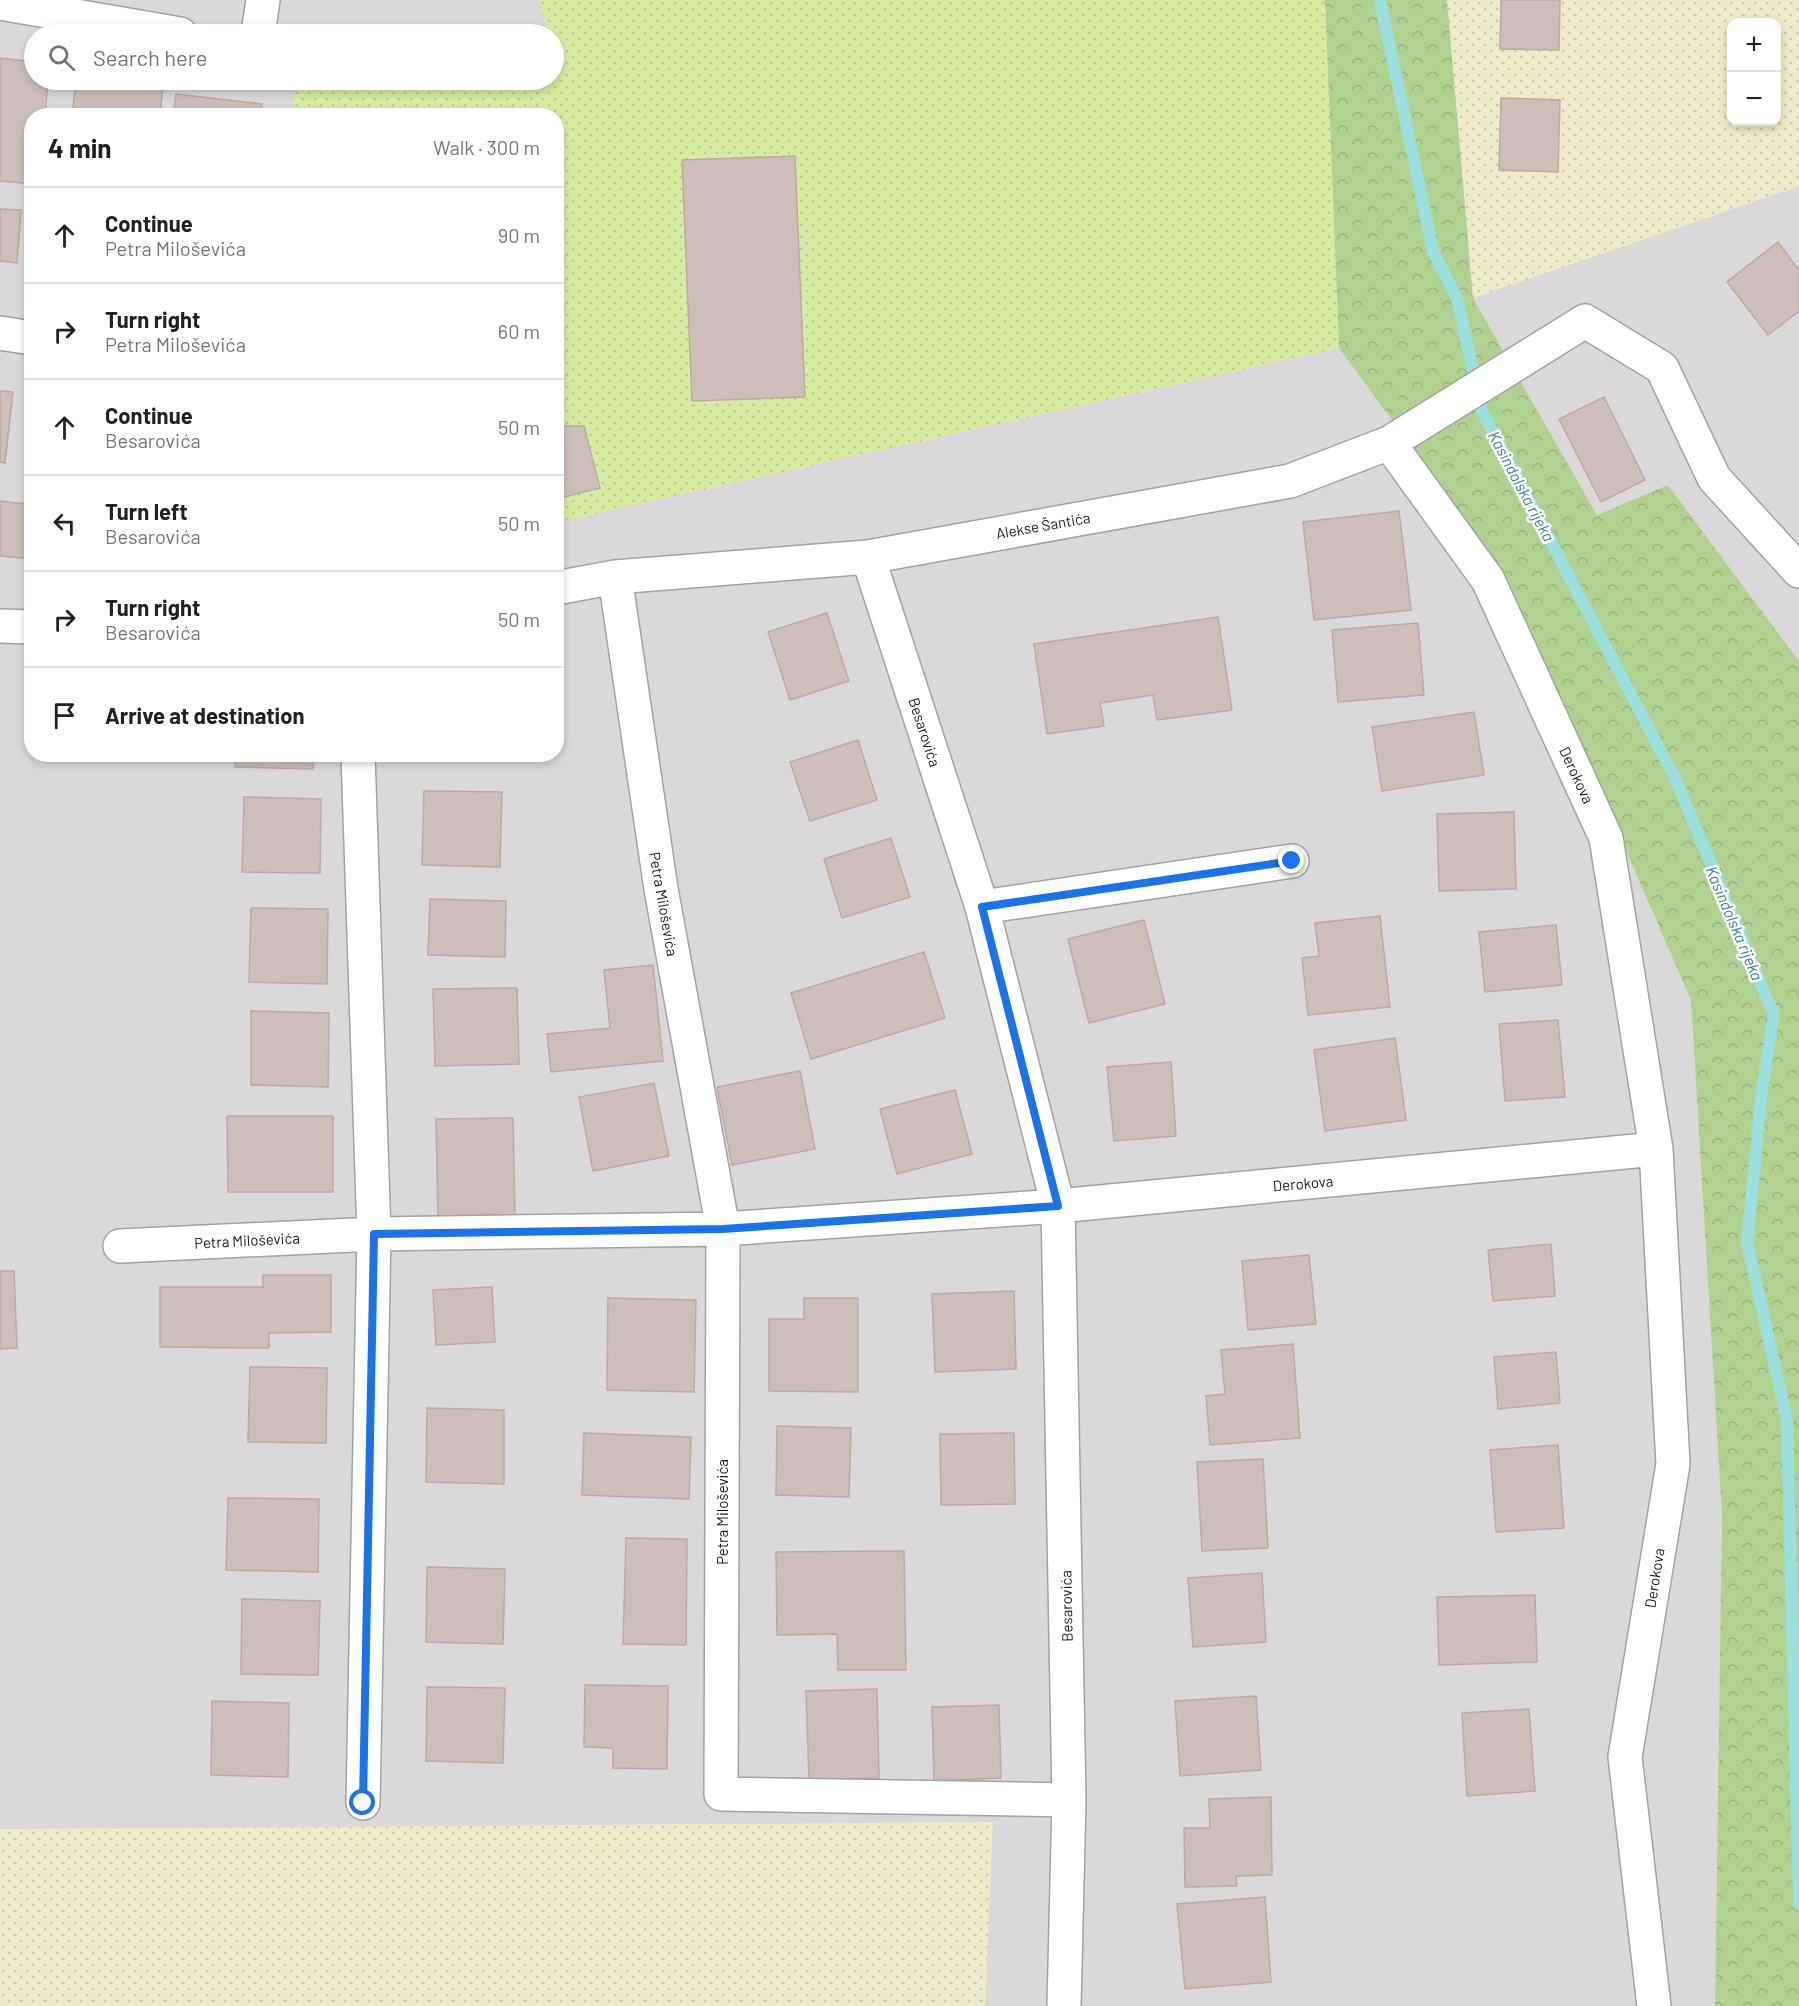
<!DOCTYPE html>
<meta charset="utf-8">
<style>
body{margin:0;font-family:Barlow,sans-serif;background:#f6f6f6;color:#202124}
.controls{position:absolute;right:18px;top:18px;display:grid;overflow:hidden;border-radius:12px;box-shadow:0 3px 9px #0003}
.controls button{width:54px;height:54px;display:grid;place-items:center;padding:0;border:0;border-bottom:2px solid #e0e0e0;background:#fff;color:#202124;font:30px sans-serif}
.stop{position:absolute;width:18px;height:18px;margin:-14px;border:4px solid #1a73e8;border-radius:50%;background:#fff}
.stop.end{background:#1a73e8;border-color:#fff;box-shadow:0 2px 6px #0008}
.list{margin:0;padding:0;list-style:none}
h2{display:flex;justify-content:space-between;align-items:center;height:78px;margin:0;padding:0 24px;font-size:26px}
h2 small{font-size:20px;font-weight:400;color:#757577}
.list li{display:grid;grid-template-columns:39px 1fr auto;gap:18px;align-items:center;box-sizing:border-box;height:96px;padding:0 24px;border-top:2px solid #e0e0e0}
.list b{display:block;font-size:22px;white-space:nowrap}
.list p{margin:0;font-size:20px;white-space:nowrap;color:#757577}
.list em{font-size:20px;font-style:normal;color:#757577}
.icon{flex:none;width:33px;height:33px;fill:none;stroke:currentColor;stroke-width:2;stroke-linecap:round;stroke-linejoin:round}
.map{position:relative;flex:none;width:1799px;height:2006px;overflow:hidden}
.search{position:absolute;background:#fff;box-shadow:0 3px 9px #0003;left:24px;top:24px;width:540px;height:66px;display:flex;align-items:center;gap:15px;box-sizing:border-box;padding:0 21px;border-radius:33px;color:#757577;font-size:22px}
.panel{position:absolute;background:#fff;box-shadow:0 3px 9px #0003;left:24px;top:108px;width:540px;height:654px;border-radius:24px}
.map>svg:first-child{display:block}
.residential{fill:#dad8d8}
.farmland{fill:url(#farmland-dots);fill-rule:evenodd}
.grass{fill:url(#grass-dots)}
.forest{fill:url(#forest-crowns)}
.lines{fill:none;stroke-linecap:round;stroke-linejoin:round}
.stream{stroke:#9cdfdf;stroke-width:12}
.building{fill:#cebeb9;stroke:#c0a8a1;stroke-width:1.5}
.minor-casing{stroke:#a2a2a2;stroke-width:36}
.minor{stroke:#fff;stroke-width:33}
.route{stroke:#1a73e8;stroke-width:8}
.labels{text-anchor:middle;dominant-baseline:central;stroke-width:5;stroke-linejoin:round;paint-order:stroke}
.street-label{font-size:15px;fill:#1b1b1b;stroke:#fff}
.water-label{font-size:16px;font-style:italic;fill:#3b7e99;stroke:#fff}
</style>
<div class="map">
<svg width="1799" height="2006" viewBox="0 0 1799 2006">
<defs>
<pattern id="farmland-dots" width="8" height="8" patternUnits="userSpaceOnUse" patternTransform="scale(1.5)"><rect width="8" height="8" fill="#efeac9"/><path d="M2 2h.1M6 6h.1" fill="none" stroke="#ccc8ac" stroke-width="1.8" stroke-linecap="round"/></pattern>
<pattern id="grass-dots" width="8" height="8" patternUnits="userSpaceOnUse" patternTransform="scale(1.5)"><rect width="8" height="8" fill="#d6eda1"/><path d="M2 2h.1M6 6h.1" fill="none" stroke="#b7cb8a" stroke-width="1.8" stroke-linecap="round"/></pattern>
<pattern id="forest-crowns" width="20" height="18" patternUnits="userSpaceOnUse" patternTransform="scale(1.5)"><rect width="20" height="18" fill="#b1d191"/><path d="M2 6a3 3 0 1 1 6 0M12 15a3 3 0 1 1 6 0" fill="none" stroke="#98b37c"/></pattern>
</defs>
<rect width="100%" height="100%" fill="#eee6e0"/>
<path class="residential" d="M0,0H540L546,27L506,34H34V80H296L293,115L32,116V754H556L557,522L1339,348L1506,575L1691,1000L1722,1516L1715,2006H0Z
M1799,186V661L1668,485L1597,515L1473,298Z"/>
<path class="farmland" d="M1447,0H1799V186L1473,298ZM1732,22H1776V122H1732Z
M993,1822L985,2006H0V1829Z"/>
<path class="grass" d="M540,0H1325L1339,348L557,522L556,116H293L296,80H554V34H506L546,27Z"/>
<path class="forest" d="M1325,0H1447L1473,298L1597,515L1668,485L1799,661V2006H1715L1722,1516L1691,1000L1506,575L1339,348Z"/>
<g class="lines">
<path class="stream" d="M1380,0L1433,251L1457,298L1482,411L1676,780L1774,1015L1762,1090L1747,1242L1787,1420L1799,1904"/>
</g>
<path class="building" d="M1501,0H1560L1559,50L1500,49Z
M0,58L34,62V80H48L45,116H32V184L0,181Z
M76,80H119L163,85L160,116H72Z
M176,94L262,104L260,116H173Z
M1501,98L1560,100L1558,172L1499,170Z
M795,156L805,397L692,401L682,160Z
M0,209L21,210L17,263L0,261Z
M1778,242L1799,270V311L1768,335L1727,282Z
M0,391L13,392L5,463L0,462Z
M1604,397L1645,480L1601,502L1559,419Z
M556,426H584L600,488L556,499Z
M0,501L32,505V559L0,556Z
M1399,511L1411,610L1314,620L1303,522Z
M827,613L849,681L790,700L768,632Z
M1218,617L1232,710L1157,720L1153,695L1100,703L1104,726L1047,734L1034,644Z
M1418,623L1424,695L1338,702L1332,630Z
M1474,712L1484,775L1382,791L1372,727Z
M858,740L877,800L810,821L790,762Z
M236,754H314L313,769L235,767Z
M424,791L502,792L500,867L422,865Z
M244,797L321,799L320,873L242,872Z
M1514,812L1516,889L1439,891L1437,814Z
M891,838L910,897L842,918L824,859Z
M430,899L506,901L505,957L428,955Z
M251,908L328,909L327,984L249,982Z
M1380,916L1390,1007L1308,1015L1302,958L1319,956L1315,923Z
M1144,920L1165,1004L1089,1023L1068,939Z
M1556,925L1562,985L1485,992L1479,932Z
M924,952L945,1018L811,1059L791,993Z
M653,965L663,1061L551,1072L547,1034L610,1028L604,970Z
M517,988L519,1064L435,1066L433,989Z
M251,1011L329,1013L328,1087L251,1085Z
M1558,1020L1565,1097L1505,1101L1499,1024Z
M1395,1038L1406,1120L1325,1131L1314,1050Z
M1171,1062L1176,1136L1114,1141L1107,1067Z
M800,1071L815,1149L732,1165L717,1087Z
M654,1083L669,1156L593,1171L579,1097Z
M955,1090L972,1154L897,1174L880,1109Z
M227,1116H333V1192H228Z
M513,1118L515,1215L438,1216L436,1119Z
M1551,1244L1555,1296L1493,1301L1488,1250Z
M1309,1255L1316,1324L1248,1330L1242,1261Z
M0,1271H14L17,1348L0,1349Z
M263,1275H331V1332L269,1333V1348L160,1347V1287H263Z
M492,1287L495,1342L436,1345L433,1290Z
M1014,1291L1016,1369L935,1372L932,1294Z
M608,1298L696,1300L694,1392L607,1390Z
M804,1298H858V1392L769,1391V1319H804Z
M1293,1344L1300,1438L1210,1445L1206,1396L1225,1394L1221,1350Z
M1556,1352L1560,1403L1498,1409L1494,1357Z
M250,1367L327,1368L326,1443L248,1442Z
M427,1408L504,1410V1484L426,1482Z
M777,1426L851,1428L849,1497L776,1495Z
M584,1433L691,1437L689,1499L582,1495Z
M1014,1433L1015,1504L941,1505L940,1434Z
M1558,1445L1564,1528L1496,1532L1490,1450Z
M1263,1459L1268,1548L1202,1551L1197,1462Z
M228,1498L319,1499L318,1572L226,1570Z
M626,1538L687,1539L686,1645L623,1644Z
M904,1551L906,1670H838L837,1634L777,1635L776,1552Z
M427,1567L505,1569L503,1644L426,1642Z
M1262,1573L1266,1642L1193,1647L1188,1578Z
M1535,1595L1537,1662L1439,1665L1437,1597Z
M242,1599L320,1601L318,1675L241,1674Z
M585,1685L668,1686L667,1769L613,1768V1748L584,1747Z
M427,1687L505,1688L503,1763L426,1761Z
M877,1689L879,1778L809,1780L806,1691Z
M1256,1696L1261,1770L1180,1776L1175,1701Z
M212,1701L289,1703L288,1777L211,1775Z
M999,1705L1001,1778L934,1781L932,1707Z
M1529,1709L1535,1791L1467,1796L1462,1713Z
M1271,1797L1272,1875L1236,1876L1237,1886L1185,1887L1184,1828H1210L1209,1799Z
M1265,1897L1271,1982L1185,1989L1177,1904Z"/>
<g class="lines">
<g class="minor-casing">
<path id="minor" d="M0,3L180,34
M258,34L263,0
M0,333L32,338
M1389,443L1488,580L1606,838L1656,1149L1673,1464L1625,1757L1654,2006
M868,557L982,907L1058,1206L1069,1800L1064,2006
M615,577L661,889L723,1229L721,1794L1069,1800
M556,588L615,577L868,557L1290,481L1389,443L1585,321L1662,368L1714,478L1799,571
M0,626L32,627
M358,754L374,1234L363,1803
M982,907L1292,861
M120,1246L374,1234L723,1229L1058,1206L1656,1149"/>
</g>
<use href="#minor" class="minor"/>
</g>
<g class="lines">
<path class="route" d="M363,1803L374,1234L723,1229L1058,1206L982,907L1292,861"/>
</g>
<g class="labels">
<g class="street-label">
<text transform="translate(1043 525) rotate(-10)">Alekse Šantića</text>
<text transform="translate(925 732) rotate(72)">Besarovića</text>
<text transform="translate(1577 775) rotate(65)">Derokova</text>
<text transform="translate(664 904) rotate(80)">Petra Miloševića</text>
<text transform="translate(1303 1183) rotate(-5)">Derokova</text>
<text transform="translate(247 1240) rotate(-3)">Petra Miloševića</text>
<text transform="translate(722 1512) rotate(-90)">Petra Miloševića</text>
<text transform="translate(1654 1578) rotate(-81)">Derokova</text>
<text transform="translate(1066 1606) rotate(-91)">Besarovića</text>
</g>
<g class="water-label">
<text transform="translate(1522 486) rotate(62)">Kasindolska rijeka</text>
<text transform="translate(1735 923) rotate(67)">Kasindolska rijeka</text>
</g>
</g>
</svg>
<div class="controls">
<button>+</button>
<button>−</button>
</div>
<div class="stop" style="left:363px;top:1803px"></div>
<div class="stop end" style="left:1292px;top:861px"></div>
<div class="search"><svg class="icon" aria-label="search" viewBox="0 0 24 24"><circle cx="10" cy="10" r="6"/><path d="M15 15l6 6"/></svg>Search here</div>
<section class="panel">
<h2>4 min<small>Walk · 300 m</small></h2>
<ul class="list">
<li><svg class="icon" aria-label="ahead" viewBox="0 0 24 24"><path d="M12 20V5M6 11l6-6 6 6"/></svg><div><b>Continue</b><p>Petra Miloševića</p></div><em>90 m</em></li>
<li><svg class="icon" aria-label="right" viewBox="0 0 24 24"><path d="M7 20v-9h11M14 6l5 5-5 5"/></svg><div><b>Turn right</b><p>Petra Miloševića</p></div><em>60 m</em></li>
<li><svg class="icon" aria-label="ahead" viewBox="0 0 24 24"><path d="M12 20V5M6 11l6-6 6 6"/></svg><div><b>Continue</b><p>Besarovića</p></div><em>50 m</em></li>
<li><svg class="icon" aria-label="left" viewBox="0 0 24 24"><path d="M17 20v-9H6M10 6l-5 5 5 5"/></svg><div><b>Turn left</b><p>Besarovića</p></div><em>50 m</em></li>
<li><svg class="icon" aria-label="right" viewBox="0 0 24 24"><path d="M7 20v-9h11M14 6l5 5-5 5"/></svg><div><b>Turn right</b><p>Besarovića</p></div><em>50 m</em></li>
<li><svg class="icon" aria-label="arrive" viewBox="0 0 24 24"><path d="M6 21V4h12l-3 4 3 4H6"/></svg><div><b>Arrive at destination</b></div></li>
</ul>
</section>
</div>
